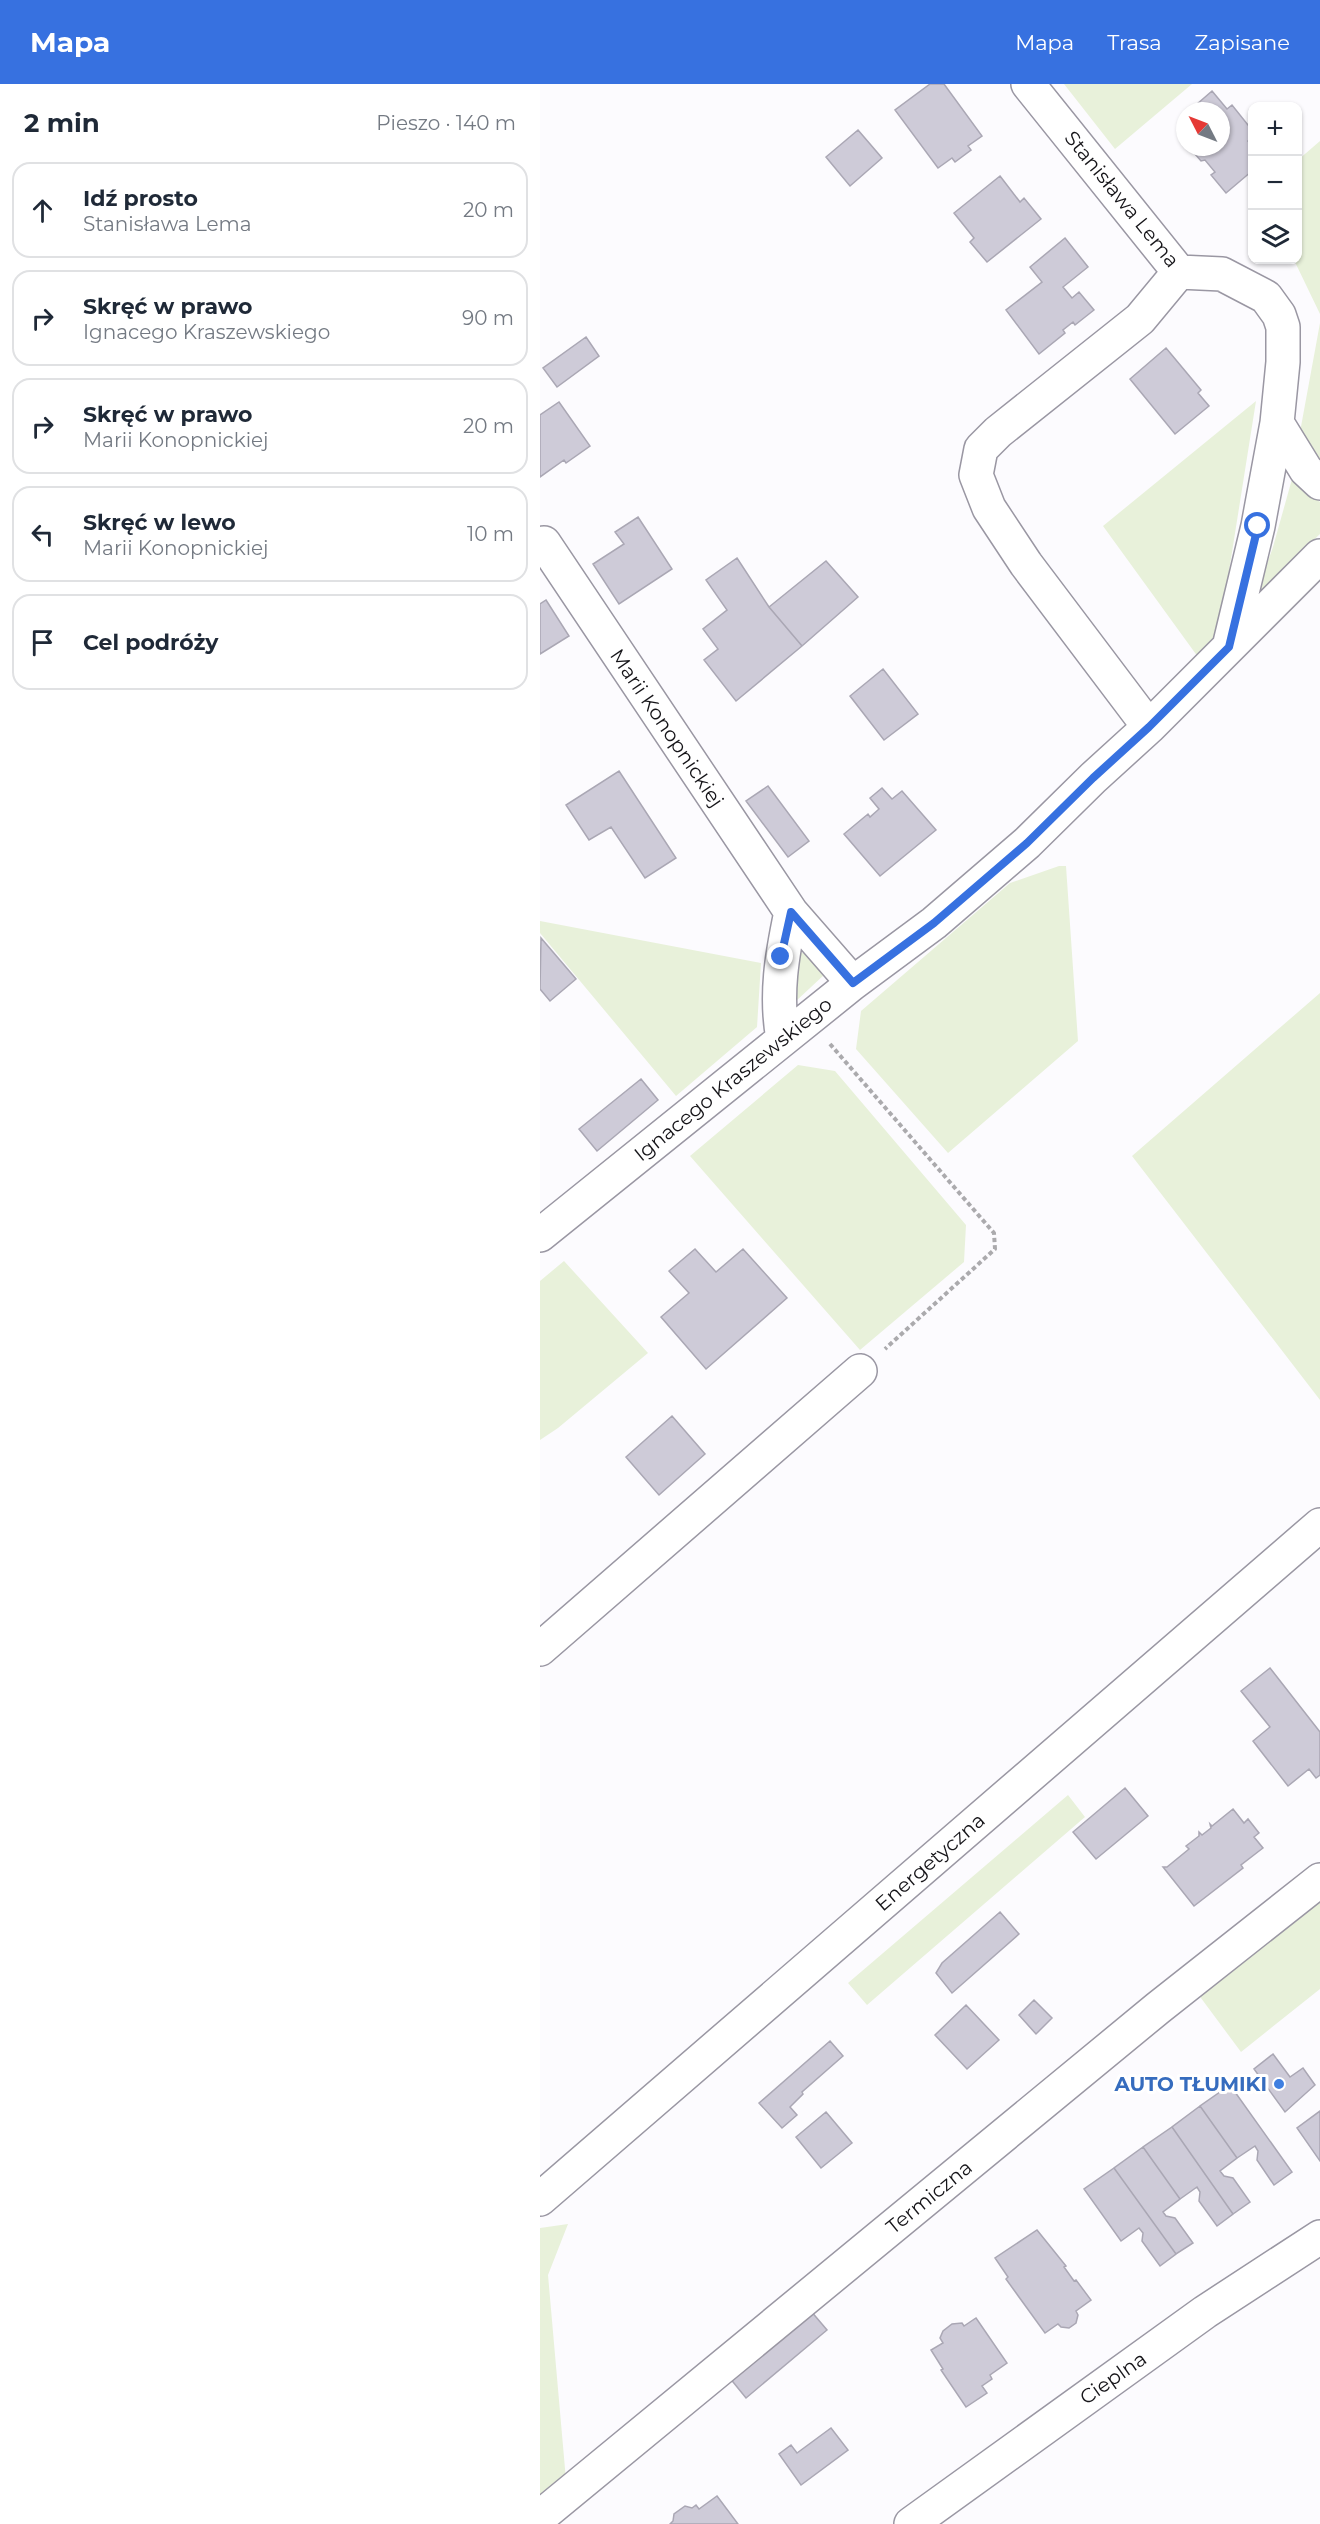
<!DOCTYPE html>
<html lang="pl">
<meta charset="utf-8">
<style>
body{margin:0;font-family:Montserrat,sans-serif;background:#f2f2f3;color:#1f2937}
.controls{position:absolute;right:18px;top:18px;display:grid;overflow:hidden;border-radius:12px;box-shadow:0 2px 4px #0004}
.controls button{width:54px;height:54px;display:grid;place-items:center;padding:0;border:0;border-bottom:2px solid #e0e1e3;background:#fff;color:#1f2937;font:30px sans-serif}
.compass{position:absolute;left:636px;top:18px;width:54px;height:54px;border-radius:50%;background:#fff;box-shadow:0 2px 4px #0004;rotate:312deg}
.stop{position:absolute;width:18px;height:18px;margin:-14px;border:4px solid #3771e0;border-radius:50%;background:#fff}
.stop.end{background:#3771e0;border-color:#fff;box-shadow:0 2px 6px #0008}
.list{margin:0;padding:0;list-style:none}
h2{display:flex;justify-content:space-between;align-items:center;height:78px;margin:0;padding:0 24px;font-size:26px}
h2 small{font-size:20px;font-weight:400;color:#747a83}
.list li{display:grid;grid-template-columns:39px 1fr auto;gap:18px;align-items:center;box-sizing:border-box;height:96px;margin:0 12px 12px;padding:0 12px;border:2px solid #e0e1e3;border-radius:18px}
.list b{display:block;font-size:22px;white-space:nowrap}
.list p{margin:0;font-size:20px;white-space:nowrap;color:#747a83}
.list em{font-size:20px;font-style:normal;color:#747a83}
.icon{flex:none;width:33px;height:33px;fill:none;stroke:currentColor;stroke-width:2;stroke-linecap:round;stroke-linejoin:round}
.map{position:relative;flex:none;width:780px;height:2440px;overflow:hidden}
header{display:flex;align-items:center;gap:36px;box-sizing:border-box;height:84px;padding:0 30px;background:#3771e0;color:#fff}
header strong{font-size:28px}
nav{display:flex;gap:33px;margin-inline-start:auto;font-size:21px}
main{display:flex}
aside{flex:1;background:#fff}
.map>svg:first-child{display:block}
.green{fill:#e8f1da}
.building{fill:#cecbd8;stroke:#aaa7b4;stroke-width:1.5}
.lines{fill:none;stroke-linecap:round;stroke-linejoin:round}
.minor-casing{stroke:#9a97a3;stroke-width:36}
.path{stroke:#abaaad;stroke-width:4;stroke-dasharray:4.5 3;stroke-linecap:butt}
.minor{stroke:#fff;stroke-width:33}
.route{stroke:#3771e0;stroke-width:8}
.shop-dot{fill:#3f7fe0;stroke:#fff;stroke-width:2}
.labels{text-anchor:middle;dominant-baseline:central;stroke-width:6;stroke-linejoin:round;paint-order:stroke}
.street-label{font-size:20px;fill:#151418;stroke:#fff}
.shop-label{font-size:20px;font-weight:bold;fill:#366cbe;stroke:#fff;text-anchor:end}
</style>
<header>
<strong>Mapa</strong>
<nav><a>Mapa</a><a>Trasa</a><a>Zapisane</a></nav>
</header>
<main>
<aside>
<h2>2 min<small>Pieszo · 140 m</small></h2>
<ul class="list">
<li><svg class="icon" aria-label="ahead" viewBox="0 0 24 24"><path d="M12 20V5M6 11l6-6 6 6"/></svg><div><b>Idź prosto</b><p>Stanisława Lema</p></div><em>20 m</em></li>
<li><svg class="icon" aria-label="right" viewBox="0 0 24 24"><path d="M7 20v-9h11M14 6l5 5-5 5"/></svg><div><b>Skręć w prawo</b><p>Ignacego Kraszewskiego</p></div><em>90 m</em></li>
<li><svg class="icon" aria-label="right" viewBox="0 0 24 24"><path d="M7 20v-9h11M14 6l5 5-5 5"/></svg><div><b>Skręć w prawo</b><p>Marii Konopnickiej</p></div><em>20 m</em></li>
<li><svg class="icon" aria-label="left" viewBox="0 0 24 24"><path d="M17 20v-9H6M10 6l-5 5 5 5"/></svg><div><b>Skręć w lewo</b><p>Marii Konopnickiej</p></div><em>10 m</em></li>
<li><svg class="icon" aria-label="arrive" viewBox="0 0 24 24"><path d="M6 21V4h12l-3 4 3 4H6"/></svg><div><b>Cel podróży</b></div></li>
</ul>
</aside>
<div class="map">
<svg width="780" height="2440" viewBox="0 0 780 2440">
<rect width="100%" height="100%" fill="#fcfbfe"/>
<path class="green" d="M524,0H652L575,65Z
M780,57V230L754,176H758V76Z
M780,239V379L760,348Z
M716,317L679,550L658,573L563,442Z
M752,395L780,418V450L716,511L733,463Z
M519,782H526L538,957L408,1069L316,965L321,927L470,799Z
M0,837L221,879L217,943L136,1012L0,849Z
M261,868L273,875L285,890L255,918V873Z
M780,909V1316L592,1072Z
M258,981L295,987L426,1141L424,1178L320,1266L150,1072Z
M24,1177L108,1269L18,1344L0,1356V1197Z
M528,1711L545,1733L327,1921L308,1899Z
M780,1813V1905L701,1968L658,1910Z
M28,2140L8,2191L26,2396L0,2417V2144Z"/>
<path class="building" d="M390,0H404L442,52L428,62L431,66L415,78L412,74L398,84L355,26Z
M672,7L687,25L692,21L712,46V53L708,57L712,62V87L686,109L671,91L675,88L665,76L661,77L649,63H681V27H649Z
M318,46L342,74L310,102L286,73Z
M460,92L480,118L484,114L501,135L447,178L430,158L434,154L414,129Z
M525,154L548,183L523,203L532,214L539,208L554,226L535,241L533,238L523,246L525,249L499,270L466,226L502,198L490,183Z
M46,253L59,272L17,303L3,284Z
M626,264L661,306L658,309L669,322L635,350L590,295Z
M19,318L50,362L26,379L24,376L0,393V331Z
M98,433L132,485L79,520L53,480L84,460L75,448Z
M197,474L229,523L262,562L196,617L164,576L178,565L163,545L187,526L166,496Z
M286,477L318,513L262,562L229,523Z
M6,516L29,552L0,570V520Z
M343,585L378,630L344,656L310,612Z
M79,687L136,774L105,794L71,743L49,756L26,721Z
M228,702L269,757L248,773L206,717Z
M342,704L352,715L362,707L396,746L340,792L304,750L328,730L330,733L339,725L330,714Z
M1,854L36,895L10,917L0,905Z
M101,995L118,1016L57,1067L39,1045Z
M155,1165L176,1188L203,1165L247,1214L166,1285L121,1233L149,1209L129,1187Z
M132,1332L165,1370L119,1411L86,1373Z
M730,1584L780,1648V1691L776,1694L769,1685L748,1702L713,1657L730,1643L701,1607Z
M585,1704L608,1732L556,1775L533,1748Z
M693,1725L704,1739L708,1735L719,1749L714,1753L723,1764L701,1781L703,1784L654,1822L623,1783H627L649,1765L646,1762L659,1752V1748L662,1751L671,1744L670,1740L672,1742Z
M460,1828L479,1850L412,1909L396,1889L402,1879Z
M494,1916L512,1934L496,1950L479,1931Z
M426,1921L459,1956L427,1985L395,1951Z
M290,1957L303,1972L262,2008L263,2010L250,2023L257,2031L242,2044L219,2019Z
M733,1970L750,1993L763,1984L775,2001L745,2028L714,1985Z
M690,2001L752,2088L734,2101L717,2076L718,2067L715,2062L697,2074L660,2022Z
M660,2022L697,2074L680,2087L684,2092L693,2094L710,2118L693,2130L632,2043Z
M780,2027V2077L757,2044Z
M286,2028L312,2059L281,2084L256,2053Z
M632,2043L693,2130L677,2142L659,2117L660,2108L657,2103L640,2115L603,2063Z
M603,2063L640,2115L623,2128L626,2132L635,2134L653,2159L636,2170L574,2084Z
M574,2084L636,2170L620,2182L602,2157L603,2149L599,2144L581,2157L544,2105Z
M497,2146L526,2182L524,2183L534,2197L536,2196L551,2216L536,2227L538,2231L536,2239L529,2244L521,2243L518,2240L505,2249L466,2195L468,2193L455,2174Z
M270,2226L287,2246L206,2314L189,2293Z
M436,2234L467,2279L450,2291L452,2295L442,2302L447,2309L426,2323L401,2286L403,2285L391,2266L403,2259L400,2254L403,2247L412,2240L422,2239L424,2242Z
M291,2344L308,2366L261,2401L239,2370L251,2361L257,2369Z
M177,2412L198,2440H130L133,2437L134,2430L145,2422L152,2424L156,2421L159,2425Z"/>
<g class="lines">
<g class="minor-casing">
<path id="minor" d="M488,0L639,188L682,190L726,213L739,231L743,243V278L737,339L718,442L689,563
M737,339L766,386L780,399
M4,459L251,828C242,871 235,911 243,955
M609,643L486,480L449,424L436,391L441,365L458,348L600,235L639,188
M251,828L313,899
M0,1151L313,899L394,839L487,759L553,694L609,643L780,472
M0,1565L320,1287
M0,2115L780,1441
M0,2433L618,1924L780,1796
M371,2440L665,2228L780,2153"/>
</g>
<path class="path" d="M290,960L454,1149L455,1165L345,1265"/>
<use href="#minor" class="minor"/>
</g>
<g class="lines">
<path class="route" d="M241,873L251,828L313,899L394,839L487,759L553,694L609,643L689,563L718,442"/>
</g>
<circle class="shop-dot" cx="739" cy="2000" r="6"/>
<g class="labels">
<g class="street-label">
<text transform="translate(582 115) rotate(51)">Stanisława Lema</text>
<text transform="translate(127 644) rotate(56)">Marii Konopnickiej</text>
<text transform="translate(193 995) rotate(-39)">Ignacego Kraszewskiego</text>
<text transform="translate(390 1778) rotate(-41)">Energetyczna</text>
<text transform="translate(389 2113) rotate(-39)">Termiczna</text>
<text transform="translate(573 2294) rotate(-35)">Cieplna</text>
</g>
<g class="shop-label">
<text x="727" y="2000">AUTO TŁUMIKI</text>
</g>
</g>
</svg>
<div class="controls">
<button>+</button>
<button>−</button>
<button><svg class="icon" aria-label="layers" viewBox="0 0 24 24"><path d="M12 4l9 5-9 5-9-5zM3 14l9 5 9-5"/></svg></button>
</div>
<svg class="compass" viewBox="-18 -18 36 36"><path d="M0-13l5 13h-10z" fill="#e53935"/><path d="M0 13l5-13h-10z" fill="#747a83"/></svg>
<div class="stop" style="left:718px;top:442px"></div>
<div class="stop end" style="left:241px;top:873px"></div>
</div>
</main>
